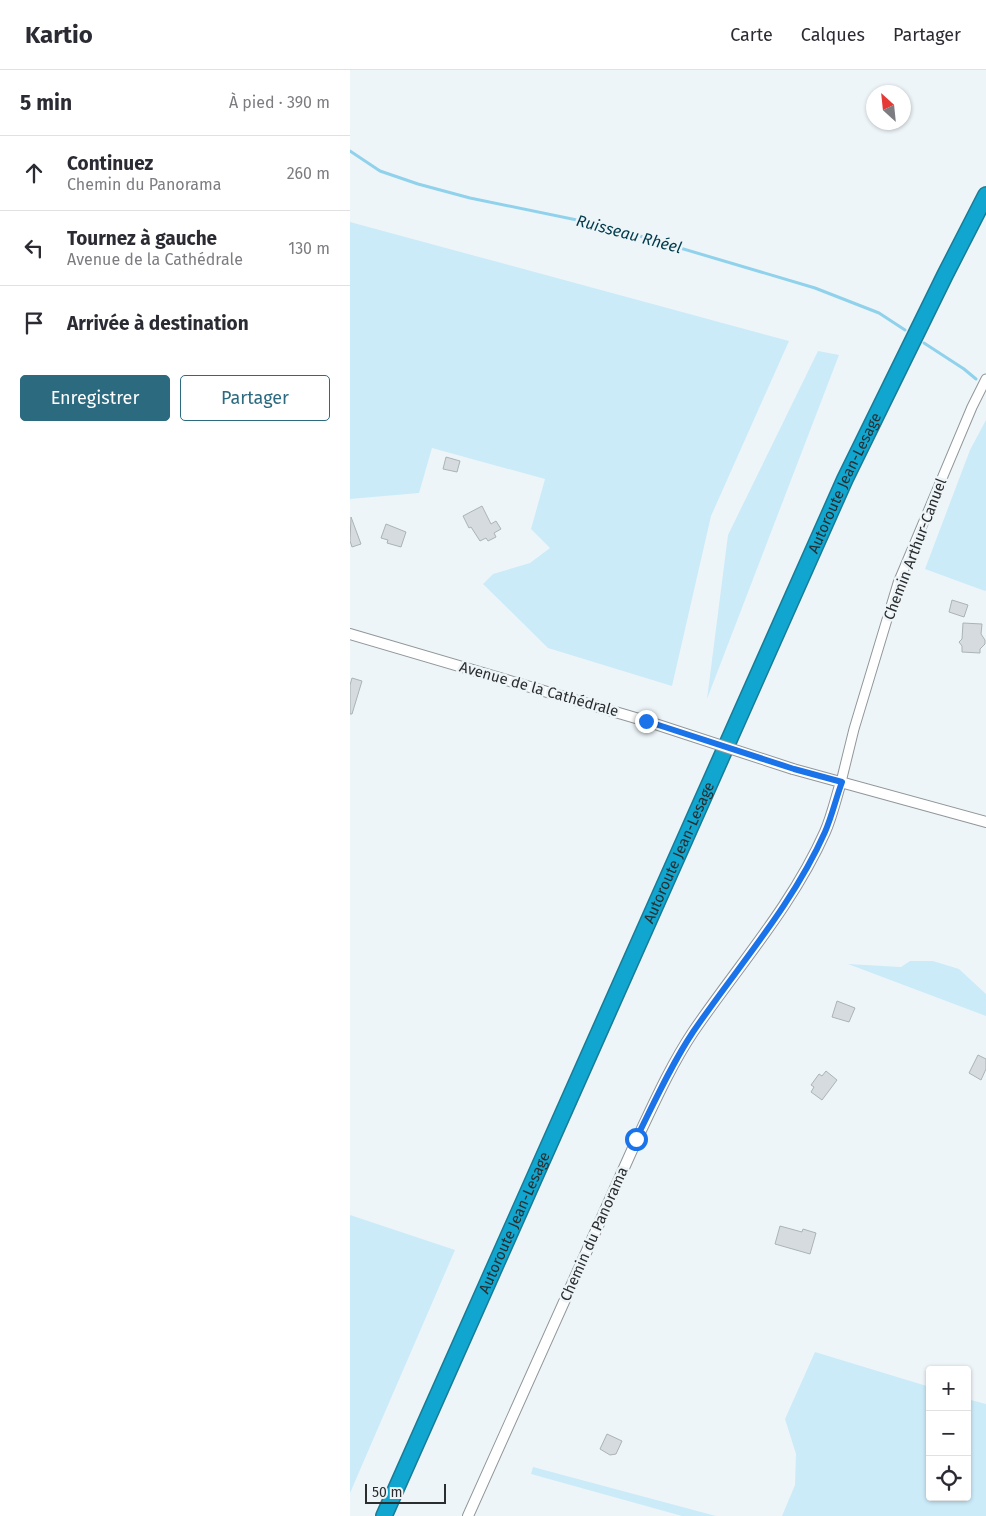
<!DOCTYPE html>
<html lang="fr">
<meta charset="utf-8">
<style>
body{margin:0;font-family:"Fira Sans",sans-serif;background:#f7f7f7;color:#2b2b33}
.controls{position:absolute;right:15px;bottom:15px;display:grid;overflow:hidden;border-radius:5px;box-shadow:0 1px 4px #0004}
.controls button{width:45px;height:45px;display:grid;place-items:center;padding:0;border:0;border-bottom:1px solid #e1e1e2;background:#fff;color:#2b2b33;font:25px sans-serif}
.compass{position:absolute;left:516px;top:15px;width:45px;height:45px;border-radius:50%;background:#fff;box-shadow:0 1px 4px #0004;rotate:333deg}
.scale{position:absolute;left:15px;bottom:12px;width:81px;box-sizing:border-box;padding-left:5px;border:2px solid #2b2e2f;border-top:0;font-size:14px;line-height:18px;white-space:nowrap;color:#2b2e2f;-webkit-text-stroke:4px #eef5f8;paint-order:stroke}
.stop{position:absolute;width:15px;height:15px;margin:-11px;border:4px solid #1a73e8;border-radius:50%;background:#fff}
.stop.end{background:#1a73e8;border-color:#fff;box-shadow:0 1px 5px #0008}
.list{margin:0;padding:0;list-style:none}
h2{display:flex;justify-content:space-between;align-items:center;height:65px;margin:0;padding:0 20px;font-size:21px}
h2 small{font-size:16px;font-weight:400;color:#7c7c81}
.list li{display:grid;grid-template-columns:32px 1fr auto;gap:15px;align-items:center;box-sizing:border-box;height:75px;padding:0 20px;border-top:1px solid #e1e1e2}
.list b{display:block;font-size:19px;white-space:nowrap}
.list p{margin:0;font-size:16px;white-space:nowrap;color:#7c7c81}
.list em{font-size:16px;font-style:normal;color:#7c7c81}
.actions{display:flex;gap:10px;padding:15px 20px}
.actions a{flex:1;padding:11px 0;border:1px solid #2c6a80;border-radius:5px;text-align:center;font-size:18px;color:#2c6a80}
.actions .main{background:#2c6a80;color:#fff}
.icon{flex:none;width:28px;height:28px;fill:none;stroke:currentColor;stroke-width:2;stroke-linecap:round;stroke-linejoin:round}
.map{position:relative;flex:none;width:636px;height:1446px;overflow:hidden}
header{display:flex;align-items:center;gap:30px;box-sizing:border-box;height:70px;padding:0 25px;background:#fff;border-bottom:1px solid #e1e1e2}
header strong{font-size:24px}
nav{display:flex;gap:28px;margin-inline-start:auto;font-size:18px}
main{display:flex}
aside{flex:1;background:#fff}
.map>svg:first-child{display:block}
.green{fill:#cbebf9}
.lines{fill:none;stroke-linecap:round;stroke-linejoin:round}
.stream{stroke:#90d2eb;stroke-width:3}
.building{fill:#d5dbde;stroke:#acb3b5}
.minor-casing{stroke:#919799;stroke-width:11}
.tertiary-casing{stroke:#919799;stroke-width:12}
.motorway-casing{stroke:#197c97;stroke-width:18}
.minor{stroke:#fff;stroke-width:9}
.tertiary{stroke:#fff;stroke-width:10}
.motorway{stroke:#10a6cf;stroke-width:15}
.tertiary-bridge-casing{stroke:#919799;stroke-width:12;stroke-linecap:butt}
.tertiary-bridge{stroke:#fff;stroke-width:10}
.route{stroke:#1a73e8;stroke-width:6}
.labels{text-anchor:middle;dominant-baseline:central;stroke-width:5;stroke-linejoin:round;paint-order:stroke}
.street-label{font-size:15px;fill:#2b2e2f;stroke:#eef5f8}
.water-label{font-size:16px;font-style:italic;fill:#003b4c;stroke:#eef5f8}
</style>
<header>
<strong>Kartio</strong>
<nav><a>Carte</a><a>Calques</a><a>Partager</a></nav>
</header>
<main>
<aside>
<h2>5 min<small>À pied · 390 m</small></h2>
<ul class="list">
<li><svg class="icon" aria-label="ahead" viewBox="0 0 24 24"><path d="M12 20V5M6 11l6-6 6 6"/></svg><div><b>Continuez</b><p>Chemin du Panorama</p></div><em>260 m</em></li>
<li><svg class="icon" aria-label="left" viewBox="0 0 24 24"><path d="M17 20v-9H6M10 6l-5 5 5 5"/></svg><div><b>Tournez à gauche</b><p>Avenue de la Cathédrale</p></div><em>130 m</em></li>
<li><svg class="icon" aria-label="arrive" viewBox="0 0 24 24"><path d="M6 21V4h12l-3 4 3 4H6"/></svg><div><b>Arrivée à destination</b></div></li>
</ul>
<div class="actions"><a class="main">Enregistrer</a><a>Partager</a></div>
</aside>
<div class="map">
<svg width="636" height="1446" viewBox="0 0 636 1446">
<rect width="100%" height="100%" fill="#eef5f8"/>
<path class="green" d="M0,152L439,271L361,446L322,616L198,578L133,514L143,504L180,493L200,478L181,459L195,409L82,378L69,423L0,429Z
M468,281L489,285L357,629L378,465Z
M636,350V520L635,521L575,499L620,380Z
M560,891H583L609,899L636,924V946L498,894L551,897Z
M0,1145L105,1180L0,1423Z
M465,1282L580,1317V1427H617V1329L636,1334V1446H432L445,1415L446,1384L435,1349Z
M183,1397L366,1446H332L181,1404Z"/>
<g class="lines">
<path class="stream" d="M0,81L30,101L68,114L120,128L256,156L465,218L529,243L555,260
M574,273L614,299L626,309"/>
</g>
<path class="building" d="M96,387L110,391L107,402L93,399Z
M132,436L141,454L146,451L151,459L144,463L146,467L138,471L136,468L130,471L121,457L119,458L113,446Z
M1,447L11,474L2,477L0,471Z
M36,454L56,462L51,477L37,473L38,470L31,468Z
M602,530L618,535L614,547L599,542Z
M613,553L632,554L631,564L635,570V574L630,579V583L612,582V576L609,572L612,569Z
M2,608L12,611L2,644H0V615Z
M487,931L505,938L499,952L482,947Z
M628,985L636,989V999L631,1010L619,1003Z
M476,1001L487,1010L472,1030L461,1022L464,1017L461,1015L469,1004L472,1006Z
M430,1156L452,1162L453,1159L466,1163L460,1184L425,1174Z
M257,1364L272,1371L266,1384L260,1385L250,1379Z"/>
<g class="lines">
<g class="minor-casing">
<path id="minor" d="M491,712L504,659L548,513L622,337L636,309"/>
</g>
<g class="tertiary-casing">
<path id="tertiary" d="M0,564L296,651
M443,699L636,752
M118,1446L287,1069C304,1033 321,995 343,962C388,896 442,836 475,762C482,746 486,728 491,712"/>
</g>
<g class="motorway-casing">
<g id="motorway">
<path id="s1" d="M34,1446L495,409L595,205L636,125"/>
</g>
</g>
<use href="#minor" class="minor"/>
<use href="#tertiary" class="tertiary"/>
<use href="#motorway" class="motorway"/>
<g class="tertiary-bridge-casing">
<path id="tertiary-bridge" d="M296,651L443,699"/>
</g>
<use href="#tertiary-bridge" class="tertiary-bridge"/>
</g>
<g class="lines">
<path class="route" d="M286,1069C304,1033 321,995 343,962C388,896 442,836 475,762C482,746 486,728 492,712L444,699L296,651"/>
</g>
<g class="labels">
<g class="street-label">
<text stroke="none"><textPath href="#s1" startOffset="1131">Autoroute Jean-Lesage</textPath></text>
<text transform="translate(565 479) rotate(-69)">Chemin Arthur-Canuel</text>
<text transform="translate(189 619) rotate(16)">Avenue de la Cathédrale</text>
<text stroke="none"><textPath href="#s1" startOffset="726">Autoroute Jean-Lesage</textPath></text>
<text stroke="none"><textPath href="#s1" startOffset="321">Autoroute Jean-Lesage</textPath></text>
<text transform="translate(244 1164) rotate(-66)">Chemin du Panorama</text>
</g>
<g class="water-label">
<text transform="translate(279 164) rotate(15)">Ruisseau Rhéel</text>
</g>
</g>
</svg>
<div class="controls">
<button>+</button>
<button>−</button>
<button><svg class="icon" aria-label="locate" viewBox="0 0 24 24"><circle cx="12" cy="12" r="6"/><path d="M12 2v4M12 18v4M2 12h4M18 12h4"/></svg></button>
</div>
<svg class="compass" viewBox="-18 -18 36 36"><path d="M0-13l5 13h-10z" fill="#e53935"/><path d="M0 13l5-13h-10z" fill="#7c7c81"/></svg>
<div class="scale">50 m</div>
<div class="stop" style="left:286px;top:1069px"></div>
<div class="stop end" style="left:296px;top:651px"></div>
</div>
</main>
